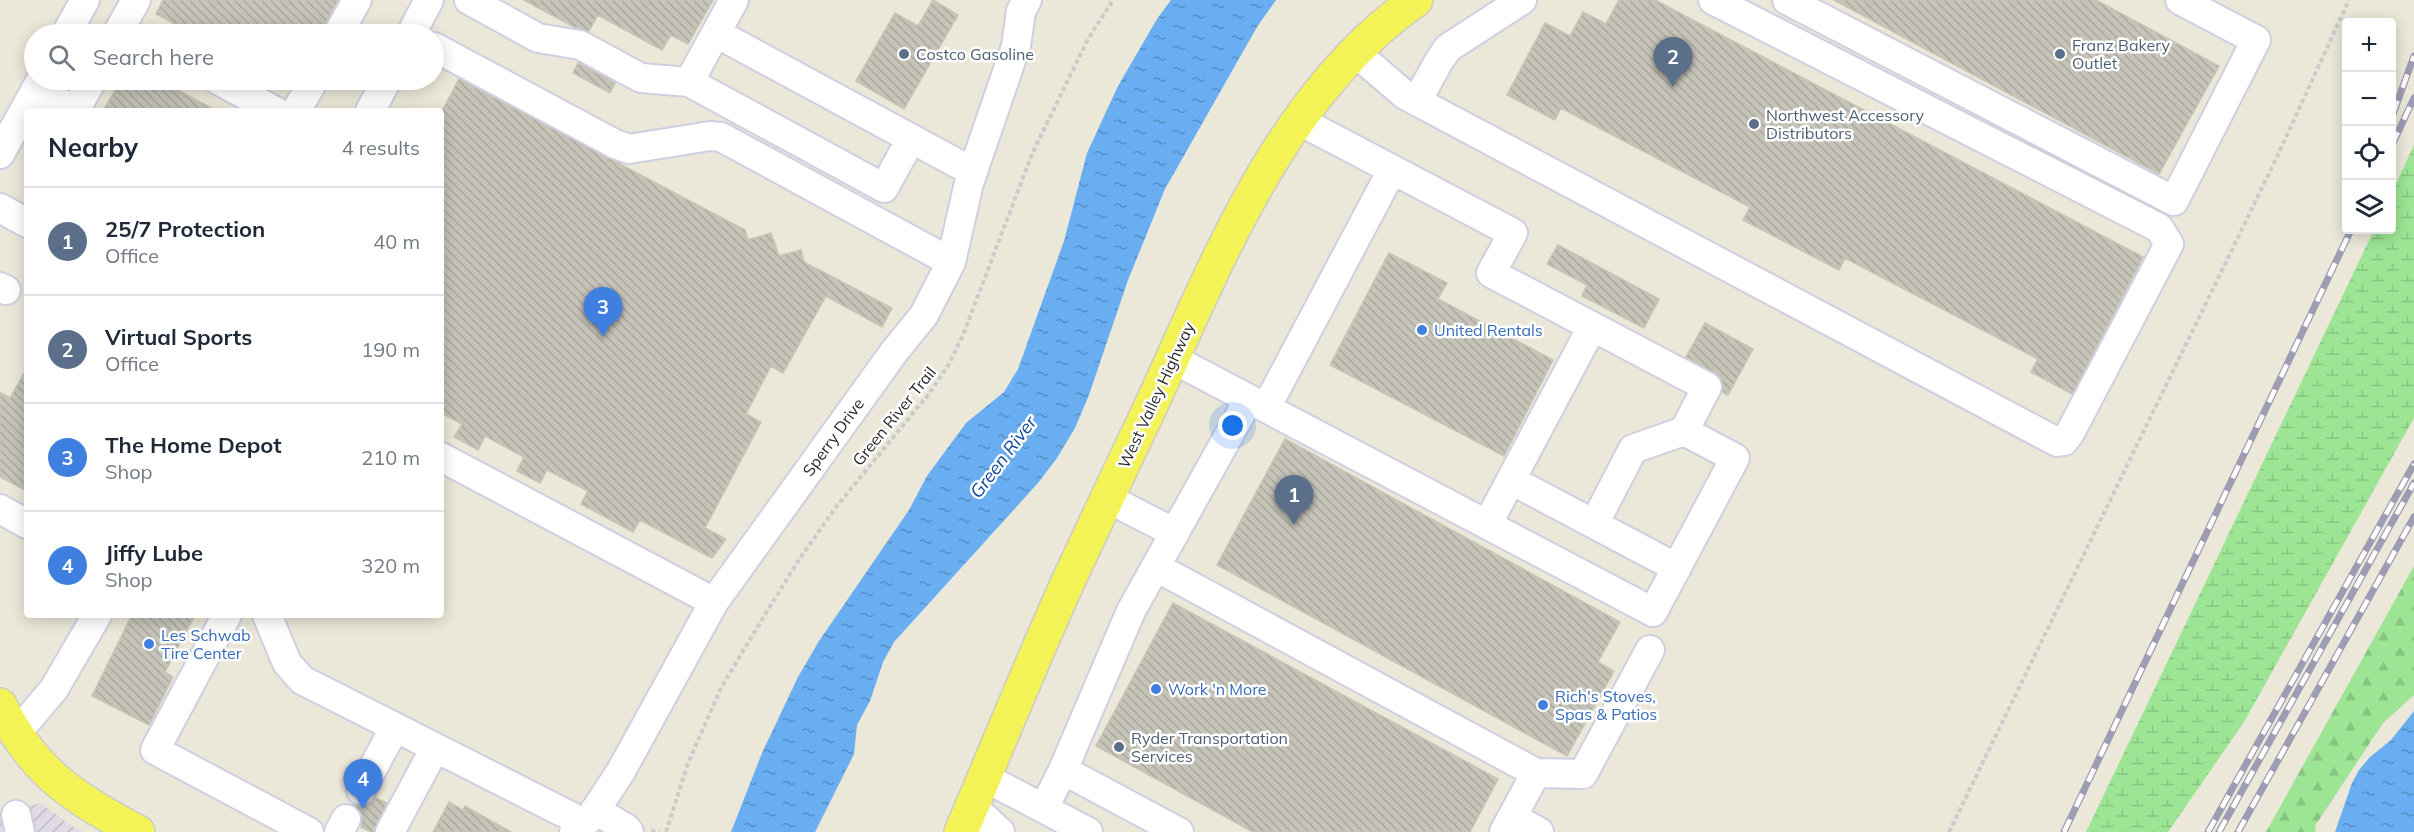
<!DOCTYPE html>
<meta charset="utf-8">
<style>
body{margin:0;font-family:Mulish,sans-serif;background:#f6f6f7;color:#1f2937}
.controls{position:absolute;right:18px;top:18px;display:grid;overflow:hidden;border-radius:6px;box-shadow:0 3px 15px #0003}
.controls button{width:54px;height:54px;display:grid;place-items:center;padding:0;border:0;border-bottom:2px solid #e0e1e3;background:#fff;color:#1f2937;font:30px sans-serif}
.you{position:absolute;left:1233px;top:426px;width:21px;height:21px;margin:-15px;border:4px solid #fff;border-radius:50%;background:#1a73e8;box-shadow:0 0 0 9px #1a73e833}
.badge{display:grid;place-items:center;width:39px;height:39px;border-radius:50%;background:#2563eb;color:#fff;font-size:20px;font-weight:700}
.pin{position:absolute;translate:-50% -50px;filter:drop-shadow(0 2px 3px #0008)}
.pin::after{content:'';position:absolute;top:32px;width:21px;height:18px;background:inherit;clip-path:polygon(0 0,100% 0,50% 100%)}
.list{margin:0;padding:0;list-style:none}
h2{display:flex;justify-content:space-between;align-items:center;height:78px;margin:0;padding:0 24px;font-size:26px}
h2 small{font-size:20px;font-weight:400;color:#747a83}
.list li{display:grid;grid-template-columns:39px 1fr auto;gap:18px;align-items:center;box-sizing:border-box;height:108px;padding:0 24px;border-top:2px solid #e0e1e3}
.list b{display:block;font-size:22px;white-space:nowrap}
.list p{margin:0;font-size:20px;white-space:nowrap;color:#747a83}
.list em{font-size:20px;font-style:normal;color:#747a83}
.icon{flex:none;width:33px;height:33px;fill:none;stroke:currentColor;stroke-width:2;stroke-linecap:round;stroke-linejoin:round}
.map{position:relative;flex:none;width:2414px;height:832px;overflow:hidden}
.search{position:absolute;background:#fff;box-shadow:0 3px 15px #0003;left:24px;top:24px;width:420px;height:66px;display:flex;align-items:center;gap:15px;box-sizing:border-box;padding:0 21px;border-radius:33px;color:#747a83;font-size:22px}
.panel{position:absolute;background:#fff;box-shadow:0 3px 15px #0003;left:24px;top:108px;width:420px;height:510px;border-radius:6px}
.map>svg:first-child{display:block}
.industrial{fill:url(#industrial-furrows)}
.forest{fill:url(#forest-firs)}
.wetland{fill:url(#wetland-marsh)}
.water{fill:url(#water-ripples)}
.building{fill:url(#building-back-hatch);stroke:#c6c4b3;stroke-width:1.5}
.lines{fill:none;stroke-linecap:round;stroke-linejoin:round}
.minor-casing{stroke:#cfcfe2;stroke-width:32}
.major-casing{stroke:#cbcbcb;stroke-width:36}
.path{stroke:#cbcbcb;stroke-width:4;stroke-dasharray:4.5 3;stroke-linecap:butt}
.minor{stroke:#fff;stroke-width:28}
.major{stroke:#f3f257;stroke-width:33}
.rail-casing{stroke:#9e9cb3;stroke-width:7}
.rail{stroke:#fff;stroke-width:4.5;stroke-dasharray:14;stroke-linecap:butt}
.service-dot{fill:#5c6f8a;stroke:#fff;stroke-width:2}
.shop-dot{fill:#3f7fe0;stroke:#fff;stroke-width:2}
.labels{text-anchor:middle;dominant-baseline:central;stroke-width:5;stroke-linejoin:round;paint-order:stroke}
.service-label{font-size:16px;fill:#4e5e75;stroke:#fff;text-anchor:start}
.shop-label{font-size:16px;fill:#366cbe;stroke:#fff;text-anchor:start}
.street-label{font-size:16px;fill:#282828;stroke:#fff}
.water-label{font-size:18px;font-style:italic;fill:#0a489a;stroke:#fff}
</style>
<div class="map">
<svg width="2414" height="832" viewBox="0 0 2414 832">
<defs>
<pattern id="industrial-furrows" width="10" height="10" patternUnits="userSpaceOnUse" patternTransform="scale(1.5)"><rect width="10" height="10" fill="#dfdae3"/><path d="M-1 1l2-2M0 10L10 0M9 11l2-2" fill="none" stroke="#bfbbc3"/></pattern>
<pattern id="forest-firs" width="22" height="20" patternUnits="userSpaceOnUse" patternTransform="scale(1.5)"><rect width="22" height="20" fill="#9de494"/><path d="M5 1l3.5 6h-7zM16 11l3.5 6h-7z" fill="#87c480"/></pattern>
<pattern id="wetland-marsh" width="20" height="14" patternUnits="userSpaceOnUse" patternTransform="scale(1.5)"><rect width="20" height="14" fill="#9de494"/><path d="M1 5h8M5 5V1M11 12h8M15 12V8" fill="none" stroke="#87c480"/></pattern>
<pattern id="water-ripples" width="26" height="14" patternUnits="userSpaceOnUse" patternTransform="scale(1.5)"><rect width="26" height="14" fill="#69aef1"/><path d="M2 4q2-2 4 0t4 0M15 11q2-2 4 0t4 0" fill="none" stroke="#568ec3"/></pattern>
<pattern id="building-back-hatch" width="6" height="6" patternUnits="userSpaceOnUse" patternTransform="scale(1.5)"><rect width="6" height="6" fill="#c6c4b9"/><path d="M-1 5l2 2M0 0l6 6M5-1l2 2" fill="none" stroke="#aaa89f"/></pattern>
</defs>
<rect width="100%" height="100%" fill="#ebe8d9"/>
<path class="industrial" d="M40,803L69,824L83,832H0V816Z"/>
<path class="forest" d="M2414,566V695L2383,723L2315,826L2316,832H2266Z"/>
<path class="wetland" d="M2414,145V418L2244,722L2168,832H2086L2374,230H2392V192Z"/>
<path class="water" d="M1171,0H1276L1257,27L1165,189L1128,280L1089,395L1075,428L1057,458L1038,483L894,642L883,662L870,701L857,725L854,754L815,832H731L762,753L798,677L819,641L909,510L927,476L966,423L1004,392L1018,369L1064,241L1087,153L1118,86L1157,19Z
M2414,711V832H2335L2352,783L2359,770L2370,757L2391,740Z"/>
<path class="building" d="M163,0H338L324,26L322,34H194L156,14Z
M524,0H713L688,44L671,35L662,50L598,15L589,31L574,27Z
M933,0L958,15L904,109L856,81L895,13L918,26Z
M1619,0H1655L2143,257L2072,394L2031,372L2038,359L1845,258L1839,270L1743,220L1750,207L1561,108L1555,120L1507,95L1545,23L1570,36L1583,12L1606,24Z
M1834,0H2096L2219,66L2159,174Z
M578,63L615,83L610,93L573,73Z
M459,79L745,230L748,240L771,233L779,256L801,250L804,262L892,308L882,327L826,296L783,373L771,366L746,414L761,422L705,528L726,539L712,558L640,520L633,532L581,504L588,491L547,470L540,483L517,471L524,457L485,436L478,450L454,437L462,424L441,413V113Z
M121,80H159L217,111H103Z
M1558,245L1659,299L1644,328L1582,296L1587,285L1547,264Z
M1389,253L1447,283L1438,299L1553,360L1504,456L1330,365Z
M1705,323L1753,349L1728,395L1722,392L1721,379L1715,373L1686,357Z
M27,368V491L0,477V392L10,398Z
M1285,439L1620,622L1598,662L1614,671L1567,756L1217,565Z
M1173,603L1498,779L1470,832H1253L1096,746Z
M132,615H195L165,672L173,677L149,725L92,696Z
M376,798L387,803L374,832H371L361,827L362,818L360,811L354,805L362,806L369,804Z
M449,802L463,810L465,806L511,832H433Z"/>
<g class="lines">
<g class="minor-casing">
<path id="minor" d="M469,0L538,38L580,45L641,78L689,82L884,188L911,139
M1787,0L2174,201L2256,40L2180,0
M716,33L973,172
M66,34L85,0
M117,34L136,0
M338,34L357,0
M411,34L429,0
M434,47L615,144L629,149L710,136L721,137L951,262
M1355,52L1405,95L2057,442L2064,441L2070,433L2169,244L2159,228L1713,0
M218,80L275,111
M689,82L734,0
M36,89L75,111L92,80
M1417,101L1439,61L1448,48L1522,0
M296,111L314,80
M370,111L387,80
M0,154L41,80
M0,208L27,223
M0,287L6,290
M1173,359L1653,612L1735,458L1684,431L1707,387L1491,273L1513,233L1298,120
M1266,408L1392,170
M441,457L714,602
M1511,480L1677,568
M1107,498L1175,533
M0,509L27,524
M1594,524L1633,449L1684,431
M1487,525L1592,327
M1156,567L1536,773L1504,832
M227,615L155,750L309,832
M267,615L287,663L302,680L584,823
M15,735L54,689L97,615
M1063,770L1179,832
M1536,773L1583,774L1650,650
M984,777L1088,832
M361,790L395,727
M972,806L1000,832
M1044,808L1063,770L1131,611L1249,399
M595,810L626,828L629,832
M16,815L20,832
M1512,817L1539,832
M339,832L346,819
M390,832L435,748
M574,832L591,817L621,771L714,602L894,352L924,315L951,262L969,183L1016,46L1021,11L1027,0"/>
</g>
<g class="major-casing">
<path id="major" d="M0,705C34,773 73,797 138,832
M961,832C996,750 1030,666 1067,584C1094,526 1121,468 1149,410C1216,265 1280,95 1416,0"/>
</g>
<path class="path" d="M651,831L660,832
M666,832L688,763L722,686L766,613L798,561L836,507L928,395L948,366L963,335L1032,154L1088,39L1113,0
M1949,832L2276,159L2349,0"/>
<use href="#minor" class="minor"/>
<use href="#major" class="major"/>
<g class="rail-casing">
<path id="rail" d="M2393,114L2414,56
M2392,145L2414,98
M2064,832L2351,230
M2208,832L2414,464
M2219,832L2414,483
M2238,832L2414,517"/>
</g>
<use href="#rail" class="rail"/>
</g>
<g class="service-dot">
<circle cx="904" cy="54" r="6"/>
<circle cx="2060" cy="54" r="6"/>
<circle cx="1754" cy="124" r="6"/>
<circle cx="1119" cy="747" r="6"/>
</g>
<g class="shop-dot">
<circle cx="1422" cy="330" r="6"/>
<circle cx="149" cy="644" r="6"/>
<circle cx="1156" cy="689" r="6"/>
<circle cx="1543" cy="705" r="6"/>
</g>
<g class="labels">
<g class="service-label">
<text x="2072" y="45">Franz Bakery<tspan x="2072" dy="18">Outlet</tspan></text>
<text x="916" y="54">Costco Gasoline</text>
<text x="1766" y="115">Northwest Accessory<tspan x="1766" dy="18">Distributors</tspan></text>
<text x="1131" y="738">Ryder Transportation<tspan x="1131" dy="18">Services</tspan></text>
</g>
<g class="shop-label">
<text x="1434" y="330">United Rentals</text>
<text x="161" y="635">Les Schwab<tspan x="161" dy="18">Tire Center</tspan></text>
<text x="1168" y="689">Work 'n More</text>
<text x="1555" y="696">Rich's Stoves,<tspan x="1555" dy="18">Spas &amp; Patios</tspan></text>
</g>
<g class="street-label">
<text transform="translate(1156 395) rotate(-65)">West Valley Highway</text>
<text transform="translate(894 416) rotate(-51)">Green River Trail</text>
<text transform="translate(833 437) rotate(-54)">Sperry Drive</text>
</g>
<g class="water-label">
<text transform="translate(1003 457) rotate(-53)">Green River</text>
</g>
</g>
</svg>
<div class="controls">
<button>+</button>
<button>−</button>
<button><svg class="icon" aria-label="locate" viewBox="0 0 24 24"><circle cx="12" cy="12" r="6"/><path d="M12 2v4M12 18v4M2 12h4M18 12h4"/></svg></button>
<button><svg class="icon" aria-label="layers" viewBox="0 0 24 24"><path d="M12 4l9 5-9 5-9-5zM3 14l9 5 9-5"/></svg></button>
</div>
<div class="you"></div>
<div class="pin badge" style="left:1294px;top:525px;background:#5c6f8a">1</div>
<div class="pin badge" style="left:1673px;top:87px;background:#5c6f8a">2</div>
<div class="pin badge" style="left:603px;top:337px;background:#3f7fe0">3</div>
<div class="pin badge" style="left:363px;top:809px;background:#3f7fe0">4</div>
<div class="search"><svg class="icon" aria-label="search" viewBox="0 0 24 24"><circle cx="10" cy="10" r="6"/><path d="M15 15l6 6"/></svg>Search here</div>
<section class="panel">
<h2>Nearby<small>4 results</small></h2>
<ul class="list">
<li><span class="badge" style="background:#5c6f8a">1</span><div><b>25/7 Protection</b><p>Office</p></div><em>40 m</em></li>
<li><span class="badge" style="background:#5c6f8a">2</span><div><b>Virtual Sports</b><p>Office</p></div><em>190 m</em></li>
<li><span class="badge" style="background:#3f7fe0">3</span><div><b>The Home Depot</b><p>Shop</p></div><em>210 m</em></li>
<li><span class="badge" style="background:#3f7fe0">4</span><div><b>Jiffy Lube</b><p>Shop</p></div><em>320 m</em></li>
</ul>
</section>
</div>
